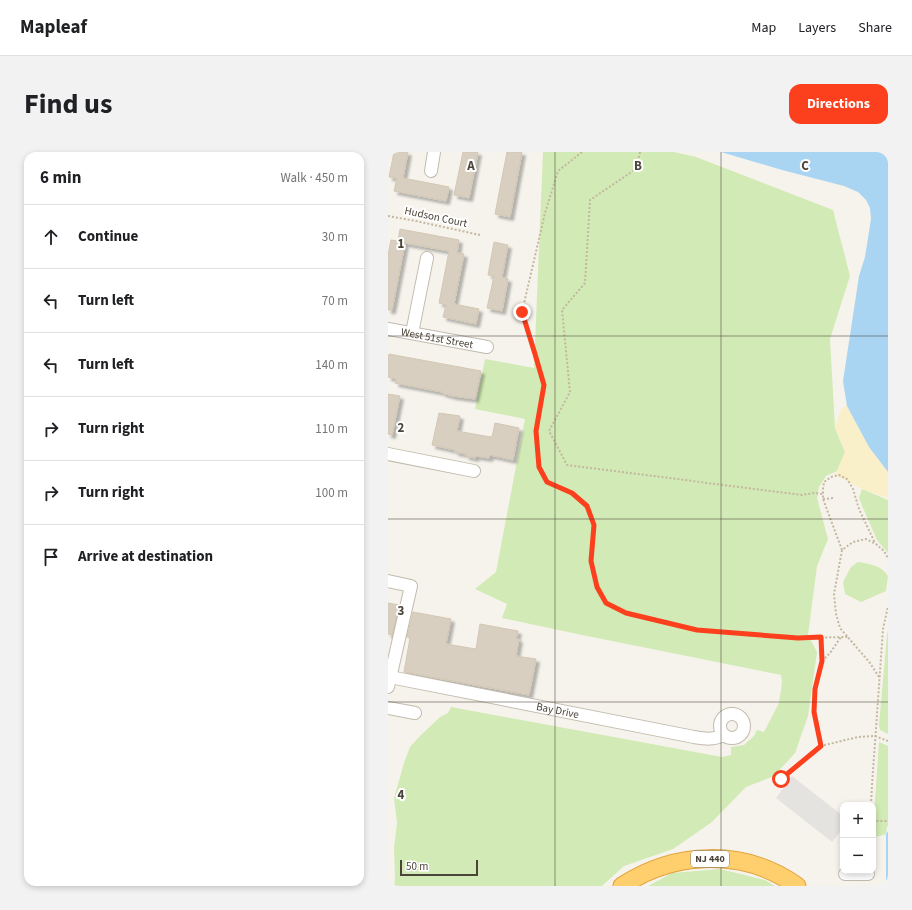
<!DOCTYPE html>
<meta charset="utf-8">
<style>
body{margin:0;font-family:"Source Sans 3",sans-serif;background:#f2f2f2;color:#202124}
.controls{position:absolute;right:12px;bottom:12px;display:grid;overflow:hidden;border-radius:8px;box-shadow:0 2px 6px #0003}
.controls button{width:36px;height:36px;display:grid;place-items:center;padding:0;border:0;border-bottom:1px solid #e0e0e0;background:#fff;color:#202124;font:20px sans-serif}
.scale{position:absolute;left:12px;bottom:10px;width:78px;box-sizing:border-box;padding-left:4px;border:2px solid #4b4439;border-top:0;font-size:11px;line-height:14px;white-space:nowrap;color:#4b4439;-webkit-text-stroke:3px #fff;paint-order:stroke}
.stop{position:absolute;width:12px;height:12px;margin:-9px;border:3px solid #fc3f1d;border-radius:50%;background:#fff}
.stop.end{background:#fc3f1d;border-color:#fff;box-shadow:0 1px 4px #0008}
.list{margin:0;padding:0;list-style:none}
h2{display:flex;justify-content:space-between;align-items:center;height:52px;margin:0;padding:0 16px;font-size:17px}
h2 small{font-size:13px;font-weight:400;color:#757577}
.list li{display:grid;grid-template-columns:26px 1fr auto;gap:12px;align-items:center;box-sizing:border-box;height:64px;padding:0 16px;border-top:1px solid #e0e0e0}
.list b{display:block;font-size:15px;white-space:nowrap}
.list em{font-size:13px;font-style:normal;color:#757577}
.icon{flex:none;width:22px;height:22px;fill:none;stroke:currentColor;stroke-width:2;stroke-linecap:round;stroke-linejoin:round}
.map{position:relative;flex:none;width:500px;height:734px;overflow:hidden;border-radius:12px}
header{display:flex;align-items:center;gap:24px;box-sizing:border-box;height:56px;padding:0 20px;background:#fff;border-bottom:1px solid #e0e0e0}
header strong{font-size:19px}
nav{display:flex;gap:22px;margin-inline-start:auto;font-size:14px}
.intro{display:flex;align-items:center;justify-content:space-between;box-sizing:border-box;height:96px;padding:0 24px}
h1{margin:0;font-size:28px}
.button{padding:10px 18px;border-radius:12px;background:#fc3f1d;color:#fff;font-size:14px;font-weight:700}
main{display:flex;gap:24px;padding:0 24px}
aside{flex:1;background:#fff;border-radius:12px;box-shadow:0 2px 6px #0003}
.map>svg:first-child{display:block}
.green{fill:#d2eab5}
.sand{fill:#f9efc9}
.parking{fill:#e5e3e0}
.water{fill:#a9d4f2}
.building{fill:#d8cfc1;stroke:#d3c7b4;filter:url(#shadow)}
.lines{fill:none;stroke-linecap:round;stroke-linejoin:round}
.minor-casing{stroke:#c2bbae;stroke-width:14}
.highway-casing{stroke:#e0a43c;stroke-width:19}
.path{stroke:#c4b79f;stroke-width:2;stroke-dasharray:2 2;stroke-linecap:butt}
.minor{stroke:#fff;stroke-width:12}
.highway{stroke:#ffcf6e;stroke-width:17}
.route{stroke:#fc3f1d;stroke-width:5}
.grid{fill:none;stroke:#4b4439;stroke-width:1;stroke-opacity:0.55}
.labels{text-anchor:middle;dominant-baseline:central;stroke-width:4;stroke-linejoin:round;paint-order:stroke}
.shield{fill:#fff;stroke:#817c74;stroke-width:1}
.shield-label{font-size:10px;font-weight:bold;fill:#4b4439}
.street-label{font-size:11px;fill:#4b4439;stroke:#fff}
.grid-label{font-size:13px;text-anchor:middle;font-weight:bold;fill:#4b4439;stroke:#fff;stroke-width:4;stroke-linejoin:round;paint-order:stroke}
</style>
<header>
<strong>Mapleaf</strong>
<nav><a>Map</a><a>Layers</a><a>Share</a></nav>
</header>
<div class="intro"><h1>Find us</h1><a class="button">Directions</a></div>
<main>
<aside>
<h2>6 min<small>Walk · 450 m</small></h2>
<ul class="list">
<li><svg class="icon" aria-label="ahead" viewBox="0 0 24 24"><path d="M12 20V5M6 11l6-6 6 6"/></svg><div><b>Continue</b></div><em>30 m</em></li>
<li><svg class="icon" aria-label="left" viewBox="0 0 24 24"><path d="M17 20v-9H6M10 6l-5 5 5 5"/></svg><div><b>Turn left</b></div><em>70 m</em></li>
<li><svg class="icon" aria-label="left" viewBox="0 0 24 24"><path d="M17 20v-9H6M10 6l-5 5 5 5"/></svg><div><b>Turn left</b></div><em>140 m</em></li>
<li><svg class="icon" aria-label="right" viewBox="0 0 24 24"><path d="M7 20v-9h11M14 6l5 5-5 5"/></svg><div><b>Turn right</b></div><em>110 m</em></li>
<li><svg class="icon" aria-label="right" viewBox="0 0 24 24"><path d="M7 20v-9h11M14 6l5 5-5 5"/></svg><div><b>Turn right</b></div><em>100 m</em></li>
<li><svg class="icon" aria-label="arrive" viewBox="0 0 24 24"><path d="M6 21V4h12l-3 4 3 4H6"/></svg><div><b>Arrive at destination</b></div></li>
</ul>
</aside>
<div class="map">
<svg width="500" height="734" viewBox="0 0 500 734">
<defs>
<filter id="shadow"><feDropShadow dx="3.5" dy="3.5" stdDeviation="1" flood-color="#0004"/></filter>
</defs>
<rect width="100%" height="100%" fill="#f6f3ec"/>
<path class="green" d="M155,0H286L308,5L445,58L462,124L442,187L447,276L457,300L449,319L438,324L431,335L429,346L440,387L429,414L420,483L429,500L420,564L407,601L386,624L358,635L324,670L285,697L236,714L214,734H6L7,726L6,696L9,671L6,646L16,611L22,595L32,584L52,565L60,561L63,555L334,605L343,603V595L356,593L366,584L369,578L376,580L391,551L394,531L393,523L194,483L114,466L119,452L87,437L108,420L137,267L87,257L97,207L146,216Z
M474,337L500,348V401L489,388L475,356L471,346Z
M470,410C482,412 493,413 500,424L498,439L473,450L457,442L455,430L463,415Z
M500,478V582L492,578L491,573L499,483Z
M491,590L500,594V674H499L498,682L485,686V668L486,664Z
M332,717L377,728L387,734H260L284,721Z"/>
<path class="sand" d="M459,254L481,295L500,320V346L474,337L447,323L457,300L447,276L453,257Z"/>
<path class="parking" d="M404,624L455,664V676L444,690L388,646Z"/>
<path class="water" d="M333,0H500V320L481,295L459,254L455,229L471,124L477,105L483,67L482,56L478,48L470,40L456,34L394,18Z
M500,679V734H498V682Z"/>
<path class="building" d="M6,0H20L15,26L61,35L58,49L6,39L9,26L1,25Z
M75,0H90L81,46L66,43Z
M119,0H134L122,65L107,62Z
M12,77L71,88L69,101L76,102L66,152L91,157L88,172L55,165L58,153L51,151L61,99L17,91L4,158H0V103L3,88L10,89Z
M106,90L120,93L114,125L120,127L114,159L99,156L106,124L100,123Z
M1,202L93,219L87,247L65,244L54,241V240L7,231L8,227L0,225V206Z
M0,242L12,244L4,283L0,282Z
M51,261L72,264L69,279L97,284L104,285L107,271L131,276L125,308L102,303L101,306L88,304L87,306L78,304V302L67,300V298L44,293Z
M0,451L11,453L4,483L0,482Z
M25,460L63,467L58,492L88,497L92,472L130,479L128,487H131L128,504L148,507L141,543L16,520L22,486L19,485Z"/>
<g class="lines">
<g class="minor-casing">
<g id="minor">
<path d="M43,19L46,0"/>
<path id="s1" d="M0,177L99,195"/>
<path d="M24,181L39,106"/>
<path d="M0,302L86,319"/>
<path d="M0,429L23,434L0,535"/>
<path id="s2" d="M2,525L306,585C318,587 325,588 336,583"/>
<path d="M0,556L27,561"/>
<circle cx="344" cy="574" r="12"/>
<path d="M457,722H480"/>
</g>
</g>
<g class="highway-casing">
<path id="highway" d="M234,734C287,699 356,696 409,734"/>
</g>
<path class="path" d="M194,0L170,19L157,61L134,160L147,202L156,233L148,279L151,315L159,329L184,341L199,354L205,373L203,409L209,435L218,451L238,461L309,478L410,486L460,485
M252,0L248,17L202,48L197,131L174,158L182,240L161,279L179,313L414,343L426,341L435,342
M0,64L28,69L92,83
M435,347L446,346
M454,398L435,347V337L436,330L443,325L451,323L459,327L465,337L471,357L487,391
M433,485L434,509L427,537L426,560L433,594
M434,509L442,501L453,485
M491,525L482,511L452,476L448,462L446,442L454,398L465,390L478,387L488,392L496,399L500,406
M388,628L393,627L433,594L470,585L487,584L500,589
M483,653L484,633L495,477L500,454
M485,667L488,669H500"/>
<use href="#minor" class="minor"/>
<use href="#highway" class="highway"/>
</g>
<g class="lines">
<path class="route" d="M134,160L147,202L156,233L148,279L151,315L159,330L184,341L199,354L206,373L203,409L209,435L218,451L238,461L309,478L410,486L433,485L434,509L427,537L426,560L433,594L393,627"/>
</g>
<path class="grid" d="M167,0V734M333,0V734M0,184H500M0,367H500M0,550H500"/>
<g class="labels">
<rect class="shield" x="303" y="699" width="38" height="16" rx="3"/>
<g class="shield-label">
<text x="322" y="707">NJ 440</text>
</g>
<g class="street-label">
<text transform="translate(48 65) rotate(12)">Hudson Court</text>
<text stroke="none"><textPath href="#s1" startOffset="50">West 51st Street</textPath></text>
<text stroke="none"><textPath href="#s2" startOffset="171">Bay Drive</textPath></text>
</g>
</g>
<g class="grid-label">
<text x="83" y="18">A</text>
<text x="250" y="18">B</text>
<text x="417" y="18">C</text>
<text x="13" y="96">1</text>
<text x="13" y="280">2</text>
<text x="13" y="463">3</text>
<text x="13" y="647">4</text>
</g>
</svg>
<div class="controls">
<button>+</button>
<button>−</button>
</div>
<div class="scale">50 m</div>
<div class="stop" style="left:393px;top:627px"></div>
<div class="stop end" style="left:134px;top:160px"></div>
</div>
</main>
